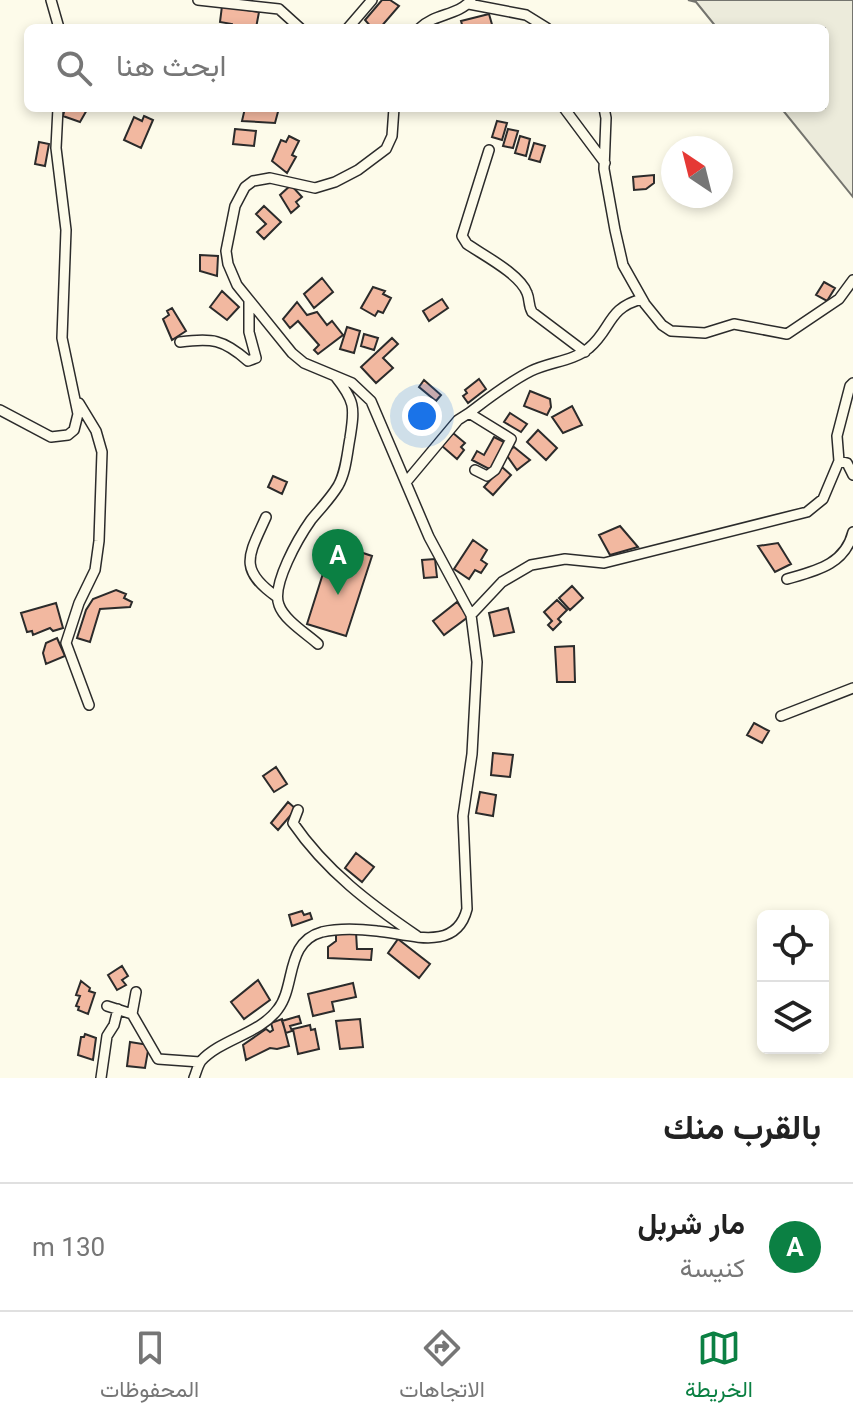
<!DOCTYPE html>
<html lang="ar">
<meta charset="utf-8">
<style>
body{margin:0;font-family:Roboto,Vazirmatn,sans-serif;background:#f6f6f6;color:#222;direction:rtl}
.controls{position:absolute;right:24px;bottom:24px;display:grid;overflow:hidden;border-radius:12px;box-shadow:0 4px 12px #0003}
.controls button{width:72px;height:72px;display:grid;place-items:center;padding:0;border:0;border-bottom:2px solid #e0e0e0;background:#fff;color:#222;font:40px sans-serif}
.compass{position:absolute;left:661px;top:136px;width:72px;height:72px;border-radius:50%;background:#fff;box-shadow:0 4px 12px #0003;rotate:325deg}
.you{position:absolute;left:422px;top:416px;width:28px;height:28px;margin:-20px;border:6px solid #fff;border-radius:50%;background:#1a73e8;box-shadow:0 0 0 12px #1a73e833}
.badge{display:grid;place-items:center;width:52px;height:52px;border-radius:50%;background:#0b8043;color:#fff;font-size:26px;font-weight:700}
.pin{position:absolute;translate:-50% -66px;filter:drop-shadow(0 2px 4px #0008)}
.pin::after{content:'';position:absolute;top:42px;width:28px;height:24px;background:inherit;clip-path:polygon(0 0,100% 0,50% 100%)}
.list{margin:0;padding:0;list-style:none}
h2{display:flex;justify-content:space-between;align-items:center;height:104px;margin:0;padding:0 32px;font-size:34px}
h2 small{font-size:26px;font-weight:400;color:#767676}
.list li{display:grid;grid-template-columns:52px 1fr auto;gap:24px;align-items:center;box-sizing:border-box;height:128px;padding:0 32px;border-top:2px solid #e0e0e0}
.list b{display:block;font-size:30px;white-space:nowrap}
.list p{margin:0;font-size:26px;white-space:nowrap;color:#767676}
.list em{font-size:26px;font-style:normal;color:#767676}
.icon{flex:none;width:44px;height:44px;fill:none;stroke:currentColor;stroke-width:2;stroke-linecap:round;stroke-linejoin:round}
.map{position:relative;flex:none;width:853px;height:1078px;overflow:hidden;direction:ltr}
.search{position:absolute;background:#fff;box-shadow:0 4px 12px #0003;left:24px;right:24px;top:24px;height:88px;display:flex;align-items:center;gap:20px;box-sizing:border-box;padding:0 28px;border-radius:12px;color:#767676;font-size:30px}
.sheet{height:232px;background:#fff}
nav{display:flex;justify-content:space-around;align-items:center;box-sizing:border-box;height:112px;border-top:2px solid #e0e0e0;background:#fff;font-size:22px;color:#767676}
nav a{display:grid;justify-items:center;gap:4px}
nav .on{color:#0b8043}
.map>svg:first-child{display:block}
.green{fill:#ecebdb;stroke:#74746e;stroke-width:2}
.building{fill:#f2b8a0;stroke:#2b2b2b;stroke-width:2}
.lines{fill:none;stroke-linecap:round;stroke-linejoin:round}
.street-casing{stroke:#2b2b2b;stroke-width:12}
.street{stroke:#fdfbea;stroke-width:9}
</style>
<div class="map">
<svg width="853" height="1078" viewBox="0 0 853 1078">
<rect width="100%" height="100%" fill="#fdfbea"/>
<path class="green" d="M688,0H853V197L781,108H825V28H717L696,2Z"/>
<path class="building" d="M382,0H390L399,6L380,28H372L365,20Z
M222,6L259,12L256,28H232V24L220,22Z
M489,14L493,28H463L461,21Z
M65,108H88L80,122L63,116Z
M245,108H279L275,123L242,121Z
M144,116L153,120L141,148L124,140L134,117L142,121Z
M497,121L507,123L502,140L492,137Z
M235,129L256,131L254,146L233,144Z
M508,129L518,131L513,148L503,146Z
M289,136L299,141L292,155L296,157L287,173L272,161L281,140L286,142Z
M520,136L530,139L526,156L515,153Z
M39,142L49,144L45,166L35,164Z
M534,143L545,146L540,162L529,159Z
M654,175V183L646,189L634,190L633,177Z
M291,185L302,197L296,202L299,206L291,213L280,195Z
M264,206L281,222L264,239L257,232L266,224L256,214Z
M200,255L218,256L217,276L200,271Z
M322,278L333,292L314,308L304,294Z
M824,282L835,288L827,301L816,295Z
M373,287L385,291L383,294L391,298L383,313L378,311L375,316L361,308Z
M222,291L239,307L227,320L210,307Z
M442,299L448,308L429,321L423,311Z
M297,302L307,315L317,312L327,325L332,321L343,335L318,354L314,350L319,345L298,321L290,328L283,319Z
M172,308L186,331L172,340L163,319L169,315L167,311Z
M347,327L360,331L354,353L340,349Z
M364,334L378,338L374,350L361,346Z
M392,338L398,344L383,358L393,368L376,383L361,367Z
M479,379L486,389L468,403L463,396L467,393L465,390Z
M424,380L441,395L436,401L419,387Z
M530,391L550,399L551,407L547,415L524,406Z
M572,406L582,425L563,433L552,417Z
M510,413L527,424L521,432L504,422Z
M538,430L557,448L546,460L527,442Z
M453,433L465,443L461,447L464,450L457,459L442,446Z
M494,437L506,443L491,470L472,460L477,451L484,455Z
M514,447L530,460L517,470L505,453Z
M502,467L511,475L493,495L484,487Z
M273,476L287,482L282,494L268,487Z
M620,526L638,547L610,555L599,535Z
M473,540L487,550L481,560L487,564L481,573L475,570L469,579L454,569Z
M778,543L791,564L775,572L758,546Z
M336,544L372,556L346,636L307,624L326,564L329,565Z
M435,559L437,577L424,578L422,560Z
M572,586L583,598L570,610L559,598Z
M116,590L126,594L124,598L132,602L130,607L100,609L90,642L77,638L86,610L93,599Z
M557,600L567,610L558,619L561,622L553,630L548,625L552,621L544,612Z
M457,602L468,617L444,635L433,621Z
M56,603L63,628L53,631L50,628L33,635L32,631L27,632L21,613Z
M508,608L514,632L494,636L489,613Z
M57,638L65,656L46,664L43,653L46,643Z
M574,646L575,682H557L555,647Z
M754,723L769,731L762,743L747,735Z
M493,753L513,755L510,777L491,775Z
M276,767L287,784L274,792L263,776Z
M480,792L496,795L493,816L476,813Z
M288,802L296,809L278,830L271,823Z
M356,853L374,867L362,882L345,868Z
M302,911L304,915L310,913L312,919L292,926L289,915Z
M336,932H356L357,949H372L371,960L328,958V947L336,941Z
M398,939L430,964L419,978L388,953Z
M122,966L128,976L122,980L126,985L117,990L108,975Z
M258,980L270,1000L244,1019L231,1002Z
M81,981L90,988L89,991L95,993L88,1014L78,1010L79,1007L76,1006L80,996L76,995Z
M353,983L356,997L332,1002L334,1011L313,1016L308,994Z
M299,1016L301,1023L290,1026L292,1031L286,1033L282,1021Z
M282,1019L289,1046L277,1049L270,1048L246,1060L243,1045L266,1029L270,1032L273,1030L271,1023Z
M360,1019L363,1047L340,1049L336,1021Z
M310,1025L311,1030L315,1029L319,1049L298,1054L293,1029Z
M85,1034L96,1038L93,1060L78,1055L81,1037H84Z
M130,1042L149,1045L145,1068L127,1066Z"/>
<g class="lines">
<g class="street-casing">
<path id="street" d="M51,0L59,28
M198,0L279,9L300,28
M469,4L526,15L547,28
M348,28L372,0
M420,28C435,13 458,16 471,0
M564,108L605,163
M604,108L606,118L604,169L615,230L623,265L645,304L662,325L671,331L705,333L734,324L787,334L839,299L853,280
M489,150L462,236L467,244C483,255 520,274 527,293C530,300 528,305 532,312L585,352
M180,342C212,338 223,339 248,361L256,358L249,332V301
M79,403L96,431L102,452L99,541L95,570L79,603L66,643L89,705
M0,410L51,437L68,435L74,430L78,414L62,338L66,230L56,148L58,108
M469,413C489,398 509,382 531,371C549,362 574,361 589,348C612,329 607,308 642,299
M839,461L847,463L853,475
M407,481L458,420L469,413L511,439L495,470L487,476L475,470
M266,517C249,555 237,569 277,597
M787,579C815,571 845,565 853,532
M471,615L502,582L531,565L565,559L604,563L807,512L823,499L839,461L837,436L850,386L853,383
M318,644C307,634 284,620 279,605C271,585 299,537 311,520C320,509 330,499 338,486C346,472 347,454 350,438C355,407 355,401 335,376
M781,716L853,688
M298,810L293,823C326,871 370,904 417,936
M136,992L132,1014L158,1059L200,1062
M107,1006L132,1014
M101,1078L107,1036L114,1025L118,1009
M194,1078C196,1073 198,1065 201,1061C221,1039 260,1034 278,1009C296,986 285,942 322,932C339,928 360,929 377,931C409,934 456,953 467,909L463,816L472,754L477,662L471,615L429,537L371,401L352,383L304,363L292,353L237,285L228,264L226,251L235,206L245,187L253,181L270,178L315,188L335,182L358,170L386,149L392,136L394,108"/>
</g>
<use href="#street" class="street"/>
</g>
</svg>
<div class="controls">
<button><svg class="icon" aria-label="locate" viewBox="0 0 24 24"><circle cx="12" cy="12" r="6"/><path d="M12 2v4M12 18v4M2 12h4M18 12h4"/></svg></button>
<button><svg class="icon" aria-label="layers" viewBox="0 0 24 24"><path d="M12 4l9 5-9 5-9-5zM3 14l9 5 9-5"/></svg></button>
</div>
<svg class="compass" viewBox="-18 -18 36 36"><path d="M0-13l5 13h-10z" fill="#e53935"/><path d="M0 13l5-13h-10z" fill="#767676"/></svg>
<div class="you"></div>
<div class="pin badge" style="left:338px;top:595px">A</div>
<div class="search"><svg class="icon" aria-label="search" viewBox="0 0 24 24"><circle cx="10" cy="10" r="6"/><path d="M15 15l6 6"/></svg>ابحث هنا</div>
</div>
<section class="sheet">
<h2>بالقرب منك<small></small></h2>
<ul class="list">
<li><span class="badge">A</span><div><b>مار شربل</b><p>كنيسة</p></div><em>130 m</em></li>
</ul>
</section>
<nav>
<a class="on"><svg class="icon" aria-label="map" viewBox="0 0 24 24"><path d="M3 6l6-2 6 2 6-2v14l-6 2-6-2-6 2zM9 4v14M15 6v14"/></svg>الخريطة</a>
<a><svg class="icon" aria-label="directions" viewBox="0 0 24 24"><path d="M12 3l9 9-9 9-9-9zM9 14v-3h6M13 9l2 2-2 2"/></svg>الاتجاهات</a>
<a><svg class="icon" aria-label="saved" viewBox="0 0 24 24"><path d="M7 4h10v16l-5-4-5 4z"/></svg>المحفوظات</a>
</nav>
